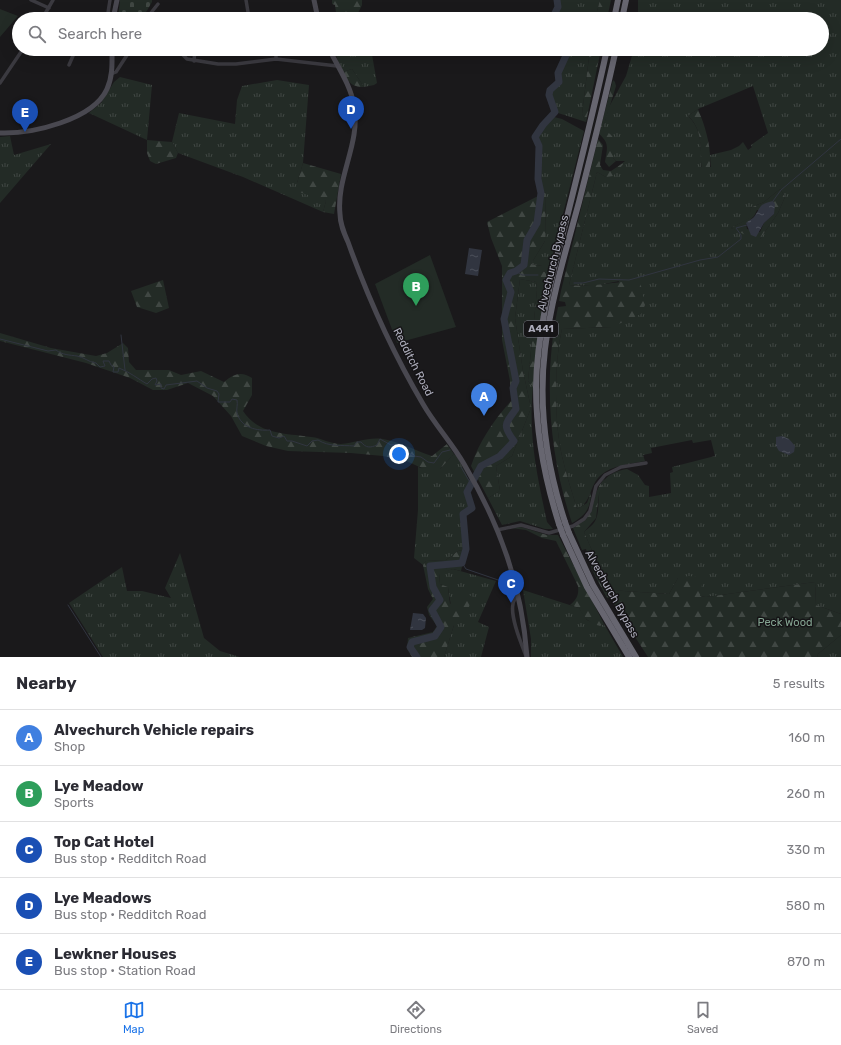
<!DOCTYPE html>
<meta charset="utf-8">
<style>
body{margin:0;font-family:Rubik,sans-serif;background:#f7f7f7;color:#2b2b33}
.you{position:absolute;left:399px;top:454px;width:14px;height:14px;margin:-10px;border:3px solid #fff;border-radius:50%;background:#1a73e8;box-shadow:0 0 0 6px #1a73e833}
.badge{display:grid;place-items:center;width:26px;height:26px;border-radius:50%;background:#1a73e8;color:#fff;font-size:13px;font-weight:700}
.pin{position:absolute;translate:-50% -33px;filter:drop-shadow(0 1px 2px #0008)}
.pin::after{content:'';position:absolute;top:21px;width:14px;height:12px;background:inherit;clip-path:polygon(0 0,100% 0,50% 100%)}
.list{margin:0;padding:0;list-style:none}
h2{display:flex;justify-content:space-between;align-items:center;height:52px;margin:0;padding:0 16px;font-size:17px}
h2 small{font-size:13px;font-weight:400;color:#7c7c81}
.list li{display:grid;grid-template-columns:26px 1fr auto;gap:12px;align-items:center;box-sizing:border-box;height:56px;padding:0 16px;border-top:1px solid #e1e1e2}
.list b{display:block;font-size:15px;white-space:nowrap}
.list p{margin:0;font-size:13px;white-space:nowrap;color:#7c7c81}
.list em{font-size:13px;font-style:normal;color:#7c7c81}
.icon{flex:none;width:22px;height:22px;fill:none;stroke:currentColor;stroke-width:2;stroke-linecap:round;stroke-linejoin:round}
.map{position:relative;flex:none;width:841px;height:657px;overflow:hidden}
.search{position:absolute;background:#fff;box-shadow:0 4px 16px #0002;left:12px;right:12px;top:12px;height:44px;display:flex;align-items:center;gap:10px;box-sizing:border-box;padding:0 14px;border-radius:22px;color:#7c7c81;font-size:15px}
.sheet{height:332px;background:#fff}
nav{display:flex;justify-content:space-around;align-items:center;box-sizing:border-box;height:56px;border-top:1px solid #e1e1e2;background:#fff;font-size:11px;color:#7c7c81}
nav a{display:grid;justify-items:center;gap:2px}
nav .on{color:#1a73e8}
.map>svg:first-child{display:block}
.grass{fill:url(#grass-tufts);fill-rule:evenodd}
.forest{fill:url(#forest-firs);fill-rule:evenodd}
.cemetery{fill:url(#cemetery-stones)}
.park{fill:#232b26}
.water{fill:url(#water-ripples)}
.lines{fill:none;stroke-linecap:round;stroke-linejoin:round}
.stream{stroke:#313540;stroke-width:1}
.river{stroke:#313540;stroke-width:7}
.street{stroke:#3b3a40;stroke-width:3.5}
.secondary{stroke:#494850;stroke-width:5}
.highway{stroke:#676670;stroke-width:6}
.highway-bridge{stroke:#676670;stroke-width:6}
.labels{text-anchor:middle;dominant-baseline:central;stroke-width:3;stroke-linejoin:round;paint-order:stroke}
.shield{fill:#151416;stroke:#7f7e89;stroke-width:1}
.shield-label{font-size:10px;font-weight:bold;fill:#acacba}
.street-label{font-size:11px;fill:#acacba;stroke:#151416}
.park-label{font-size:11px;fill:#84a491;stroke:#151416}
</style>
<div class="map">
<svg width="841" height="657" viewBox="0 0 841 657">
<defs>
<pattern id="grass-tufts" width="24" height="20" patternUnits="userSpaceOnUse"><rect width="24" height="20" fill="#232b26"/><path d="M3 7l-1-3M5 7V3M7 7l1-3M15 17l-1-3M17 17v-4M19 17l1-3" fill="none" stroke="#404743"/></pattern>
<pattern id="forest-firs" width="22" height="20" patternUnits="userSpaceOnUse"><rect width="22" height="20" fill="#232b26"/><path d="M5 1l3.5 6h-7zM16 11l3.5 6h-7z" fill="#404743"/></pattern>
<pattern id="cemetery-stones" width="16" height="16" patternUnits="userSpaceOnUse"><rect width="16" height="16" fill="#232b26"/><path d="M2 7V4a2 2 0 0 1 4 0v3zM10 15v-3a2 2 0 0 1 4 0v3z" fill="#404743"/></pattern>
<pattern id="water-ripples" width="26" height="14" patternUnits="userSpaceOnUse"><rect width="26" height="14" fill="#313540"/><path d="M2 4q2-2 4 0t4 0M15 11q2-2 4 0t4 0" fill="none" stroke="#4c505a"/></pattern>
</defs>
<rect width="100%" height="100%" fill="#1a191b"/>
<path class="grass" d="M557,0H600L595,19H552L558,7Z
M638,0H841V614L816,605L815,582L706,597L700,596L678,578L669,594L609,590L584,532C588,528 594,525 596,519C599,512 598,504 599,497C600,478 611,472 627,469L638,475L645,485L649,486V497L671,493L670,473L673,472L672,467L715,456L711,440L693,443L692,440L651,448L652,453L643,455L645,461C631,464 612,465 601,475C589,485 592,503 577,509C572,492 566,474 562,456C554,423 554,362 562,329L612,327L619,281L594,286L569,285L597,172L606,177L625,161H616L613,158L603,128L609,107L626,76L634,49H822V19H638ZM753,86L768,133L751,145L752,147L748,150L743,142L739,146L731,150L710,155L711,167H701C701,149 703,130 688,116L698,109ZM780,189L785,197L778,213L760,239L731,228L752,217L750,208L764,202Z
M333,49H371L377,83L374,85L364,87L352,69L343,72Z
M569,49H590L582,114L586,122L555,112L549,96L550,90L559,82L558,73Z
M120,77L152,85L147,140L89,113L101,103L114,82Z
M277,80L309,85L303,163L297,183L326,201L323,212L243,177L178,153L172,142L179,113L235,124L237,100L242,86Z
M550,116L562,119L584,131L548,273L542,271V266L531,264L545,241L546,192L541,193C537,175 543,153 535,137Z
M10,136L14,155L51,144L0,203V137Z
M520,279L536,282L537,290L528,381L533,387C528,436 537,475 547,522L553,529H545L520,521L502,525L488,498L500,491L496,466L512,456L531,408L523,371L515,318Z
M454,454L457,456L471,484L467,492L472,508L463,514L466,549L458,551L446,560L426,561L423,565L414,558L418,510V466L420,468L440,469Z
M180,553L204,638L220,651L240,657H103L69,603L122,567L127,591H142L171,598L165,588Z
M453,569L496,581L478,622L489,627L481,657H444L454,625L448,587L440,584L439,573Z
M523,590L579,608L587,620L600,626L604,624L623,657H531V639Z
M841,635V657H817L818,654Z"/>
<path class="forest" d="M332,0H362V5L355,19H337L335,5L332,4Z
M600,0H611L607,19H595Z
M590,49H601L586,122L582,114Z
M352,69L364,87C351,87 349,82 343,72Z
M613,80L615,82L616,86L603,128C615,138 620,142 613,158L616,161L609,167L605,162C607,149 610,143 599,134Z
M698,109C707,131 713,152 709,176H703C698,155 706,132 688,116Z
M598,139L603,145L600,165L603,170L611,171L626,161L613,176L606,177L597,172L569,285C593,288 615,281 640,281L645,305L641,314L612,327L562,329C554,362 554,423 562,456C566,474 572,492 577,509L587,503L591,492C591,508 585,516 572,523C549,455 543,378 558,307L566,306L565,302L559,301L561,291Z
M147,140L172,142L178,153L176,158L156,164L150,161L147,153Z
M303,163L341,174L334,214L323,212L326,201L296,191L297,183Z
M780,189L785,197L778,213L760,239L756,240L731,228L751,217L750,208L764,202ZM757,210L774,214L764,223L760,232L747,229L746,224L754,216Z
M546,192L545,241L531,264L542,266V271L548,273L533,387L528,381L537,290L536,282L520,279L515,318L523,371L531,408L512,456L496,466L500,491L488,498L471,466C479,442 494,420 511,401L510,381L502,340V266L491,238L487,222Z
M163,280L169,308L156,313L137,307L131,291Z
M0,333L51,348L96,356L107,353L123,343L128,348L129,362L136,370H169L181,375L201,371L224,382C234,374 241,371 252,378V395L243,411C259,435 285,433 311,437C322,438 330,444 341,444C355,443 368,437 383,439C401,442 416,451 432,456L447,444L454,454L440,469L432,470L424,469L404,460L383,456L351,453L288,451L266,446L242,436L231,416L213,396L188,383L167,390H153L130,378L86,363L0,341Z
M605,478L599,494L596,518L584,532L609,590L669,594L678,578L689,576L703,578L700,596L706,597L815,582L816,605L841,614V635L818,654L817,657H648L610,598H607L592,570L586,549L582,550L573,528C600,512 588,497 605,478Z
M521,527L547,535H558L604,624L600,626C589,623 584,618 579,608L570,605C577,599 579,595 578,586L556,541L542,538L526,530L511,528Z
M466,549L461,571L453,569L439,574L440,584L448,587L450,604L466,593L473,597L464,619L454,625L444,657H412L407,649L408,638L433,632L437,626L429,615L427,607L433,599L428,589L423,565L426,561L446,560L458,551Z"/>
<path class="cemetery" d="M120,0H152V2L142,19H118Z"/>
<path class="park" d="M0,9L18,16L0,37Z
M430,255L456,327L397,343L375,284Z"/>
<path class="water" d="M773,201L775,204L774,214L764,223L756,237L751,235L746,223C748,221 752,219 754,217C761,208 758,204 773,201Z
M469,248L482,250L478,276L465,274Z
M782,436L789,439L795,446L794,452L789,455L779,451L776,446V437Z
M413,613L423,614L426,618L425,628L422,630H410Z"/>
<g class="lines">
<path class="stream" d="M773,201L781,190L841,139
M516,271L522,275H538
M574,283H583L599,279L629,280L700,260L718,257L741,239V235L736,228L747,225
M121,335L125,370
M0,339L48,351L56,350C62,355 70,355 77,356C84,357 88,362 96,363L100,367L105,366L103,361H109L111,365L114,367L113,372H118L119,368C130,372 138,379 147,384L152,379L156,378L157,381L155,385L161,384V388L164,389L166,385L197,381L207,388L217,391L219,394L218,402H230L232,399L237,400C238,405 236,409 237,413C241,428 257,431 270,430L272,436L279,438L284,436L287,441H292L307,446L312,441L318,440C329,447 342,445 354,446L357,442H361C366,448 370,448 377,445L380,439L391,445L399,444L400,448L414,456L421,457L428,462L434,463L442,452L450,450
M461,467L471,484
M462,563L466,569L510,584
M68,605L101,657"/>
<path class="river" d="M552,19L558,7L557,0
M417,657L410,647L412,642L435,636L441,627L432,610L440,600L433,587L430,566L462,563L466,549L463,514L472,508L467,492L481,466L500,456L514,441C502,425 505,424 516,409L513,388L516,381L504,319L511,292L506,280L510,273L516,271L524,265L527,240L537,223L541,193L538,179L539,146L535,137L543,125L555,112L549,95L550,90L559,82L558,73L569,49"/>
<path class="street" d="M31,0L49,8
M246,0L248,12L252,19
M147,16L171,15L184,17
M42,19L53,0
M107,19L110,0
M146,19L158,4
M177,49L187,59L218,64H236L276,59L337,66
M276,49V59
M194,61L195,49
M69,65L76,49
M111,74L116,72L131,49
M0,83L23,49
M497,530L521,525L549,533L573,526L584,519L590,511L596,486L605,475L621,467L646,463
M518,595C516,598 513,601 513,604C510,617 521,643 526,656"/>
<path class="secondary" d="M314,0L318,19
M113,19L117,0
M329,49C338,67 351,86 354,106C361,143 336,177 340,214C340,224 344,233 348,242C368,298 393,353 423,404C435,425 452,443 464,464C500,525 522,586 527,657
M0,133C32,134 93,120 107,89C113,76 112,62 112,49"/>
<path class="highway" d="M614,19L618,0
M622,19L626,0
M565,522C547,467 538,407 545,349C551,299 566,250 579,202C592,151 605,100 616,49
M559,524C545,480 536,433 536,387C537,329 553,273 567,217C581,161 595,105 607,49
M569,533L593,585L636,657
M563,535L587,587L629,657"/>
<path class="highway-bridge" d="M565,522L569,533
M559,524L563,535"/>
</g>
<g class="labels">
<rect class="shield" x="524" y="321" width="34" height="16" rx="3"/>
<g class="shield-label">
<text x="541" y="329">A441</text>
</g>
<g class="street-label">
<text transform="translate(553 263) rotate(-76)">Alvechurch Bypass</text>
<text transform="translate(413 362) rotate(63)">Redditch Road</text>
<text transform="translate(612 594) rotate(61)">Alvechurch Bypass</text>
</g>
<g class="park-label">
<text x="785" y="622">Peck Wood</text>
</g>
</g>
</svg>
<div class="you"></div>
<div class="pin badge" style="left:484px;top:416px;background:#3f7fe0">A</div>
<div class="pin badge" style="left:416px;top:306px;background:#2e9e5b">B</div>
<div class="pin badge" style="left:511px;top:603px;background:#1a4fb4">C</div>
<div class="pin badge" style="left:351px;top:129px;background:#1a4fb4">D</div>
<div class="pin badge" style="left:25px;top:132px;background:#1a4fb4">E</div>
<div class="search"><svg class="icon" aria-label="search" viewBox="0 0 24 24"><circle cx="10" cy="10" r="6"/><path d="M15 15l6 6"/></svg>Search here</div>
</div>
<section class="sheet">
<h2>Nearby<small>5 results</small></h2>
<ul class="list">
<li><span class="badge" style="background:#3f7fe0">A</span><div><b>Alvechurch Vehicle repairs</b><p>Shop</p></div><em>160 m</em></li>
<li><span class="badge" style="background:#2e9e5b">B</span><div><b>Lye Meadow</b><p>Sports</p></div><em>260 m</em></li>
<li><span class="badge" style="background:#1a4fb4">C</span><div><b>Top Cat Hotel</b><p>Bus stop · Redditch Road</p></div><em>330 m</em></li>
<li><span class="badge" style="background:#1a4fb4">D</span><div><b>Lye Meadows</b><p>Bus stop · Redditch Road</p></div><em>580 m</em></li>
<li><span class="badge" style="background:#1a4fb4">E</span><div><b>Lewkner Houses</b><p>Bus stop · Station Road</p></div><em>870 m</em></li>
</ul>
</section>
<nav>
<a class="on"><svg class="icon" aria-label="map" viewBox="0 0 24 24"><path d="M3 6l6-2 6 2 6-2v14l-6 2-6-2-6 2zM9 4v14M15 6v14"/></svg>Map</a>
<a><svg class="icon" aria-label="directions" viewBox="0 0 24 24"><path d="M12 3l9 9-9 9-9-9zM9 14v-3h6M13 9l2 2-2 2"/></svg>Directions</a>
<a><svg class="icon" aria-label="saved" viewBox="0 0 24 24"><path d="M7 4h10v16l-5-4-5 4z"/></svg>Saved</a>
</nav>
